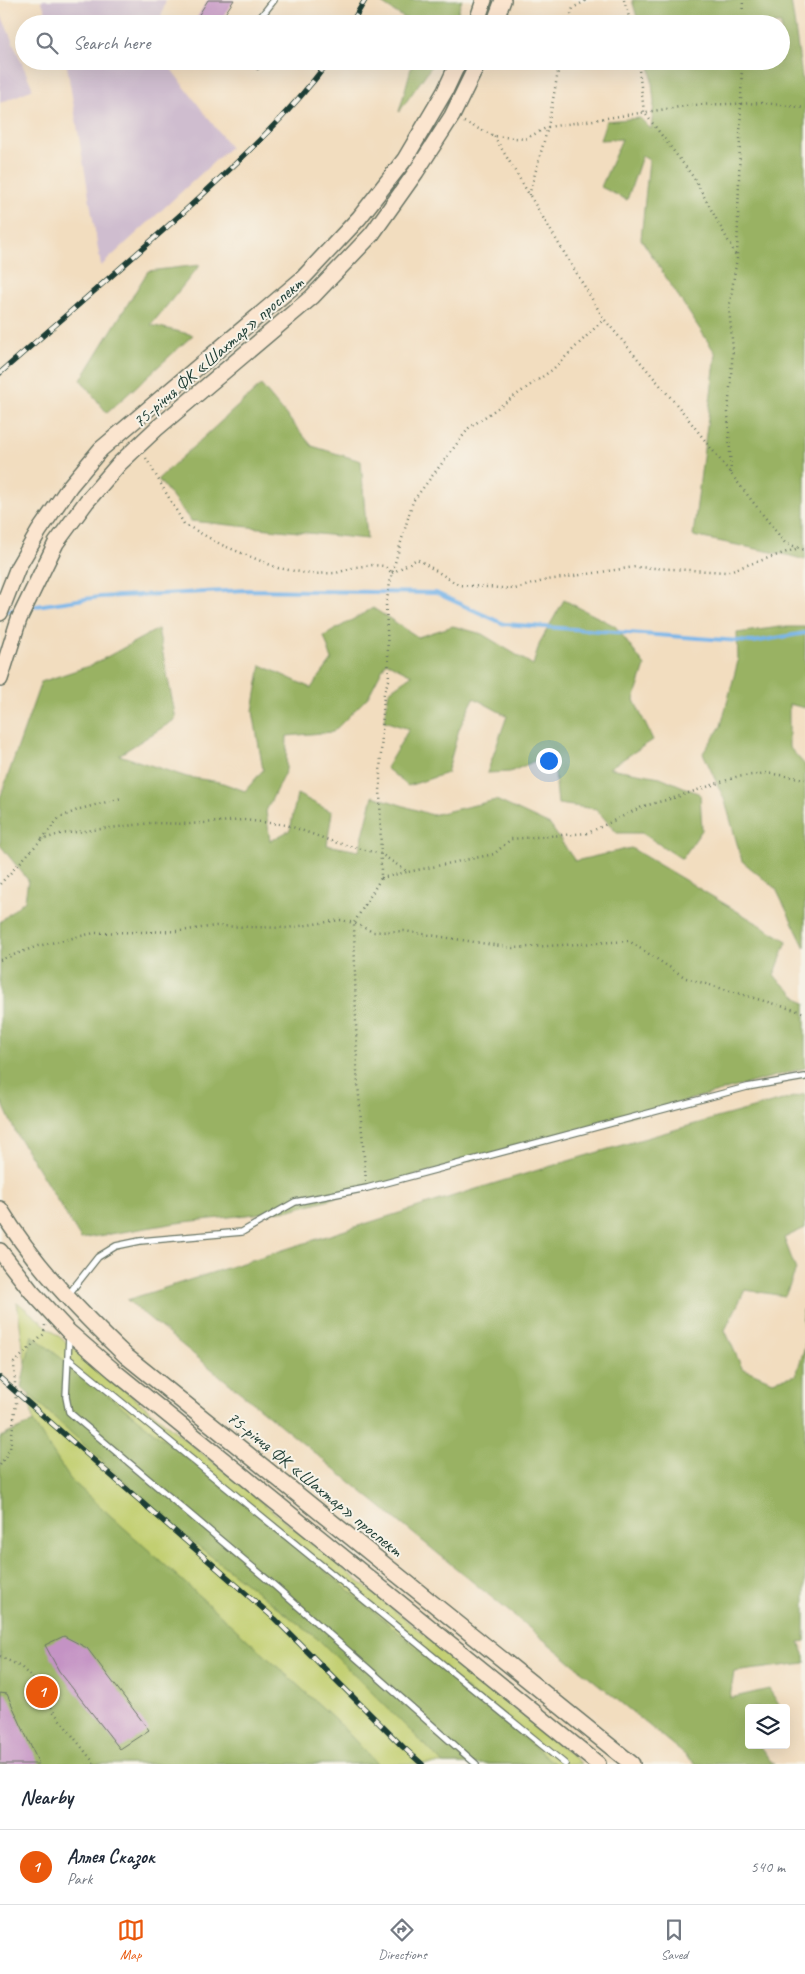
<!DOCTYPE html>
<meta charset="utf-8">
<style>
body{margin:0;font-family:Caveat,sans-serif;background:#f6f6f7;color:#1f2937}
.controls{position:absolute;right:15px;bottom:15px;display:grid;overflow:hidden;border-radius:5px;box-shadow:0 5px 20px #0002}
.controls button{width:45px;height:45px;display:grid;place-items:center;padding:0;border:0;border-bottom:1px solid #e0e1e3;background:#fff;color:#1f2937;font:25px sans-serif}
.you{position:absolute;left:548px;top:760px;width:18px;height:18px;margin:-12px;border:4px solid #fff;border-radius:50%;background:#1a73e8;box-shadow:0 0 0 8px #1a73e833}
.badge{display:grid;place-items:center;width:32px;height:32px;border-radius:50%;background:#ea580c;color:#fff;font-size:16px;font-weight:700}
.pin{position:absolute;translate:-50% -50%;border:2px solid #fff;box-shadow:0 1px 5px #0006}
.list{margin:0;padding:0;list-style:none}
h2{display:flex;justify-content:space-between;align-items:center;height:65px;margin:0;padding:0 20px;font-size:21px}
h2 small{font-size:16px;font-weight:400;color:#747a83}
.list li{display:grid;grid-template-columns:32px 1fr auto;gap:15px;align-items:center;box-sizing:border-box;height:75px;padding:0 20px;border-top:1px solid #e0e1e3}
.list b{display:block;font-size:19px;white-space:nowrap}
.list p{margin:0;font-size:16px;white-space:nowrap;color:#747a83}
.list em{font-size:16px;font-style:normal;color:#747a83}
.icon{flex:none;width:28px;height:28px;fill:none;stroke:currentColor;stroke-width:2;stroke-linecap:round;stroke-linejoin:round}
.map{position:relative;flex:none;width:805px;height:1764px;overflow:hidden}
.search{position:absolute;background:#fff;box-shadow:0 5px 20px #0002;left:15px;right:15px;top:15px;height:55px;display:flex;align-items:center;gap:12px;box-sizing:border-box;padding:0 18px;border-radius:28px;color:#747a83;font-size:19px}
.sheet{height:140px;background:#fff}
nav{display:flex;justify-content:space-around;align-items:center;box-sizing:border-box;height:70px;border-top:1px solid #e0e1e3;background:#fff;font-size:14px;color:#747a83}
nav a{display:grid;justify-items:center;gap:2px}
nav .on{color:#ea580c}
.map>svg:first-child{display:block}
.industrial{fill:#cfbdcf}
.green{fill:#c2cf71;stroke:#708652}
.forest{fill:#99b263;stroke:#5c784c}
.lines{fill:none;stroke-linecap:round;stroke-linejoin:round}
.stream{stroke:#76b4e9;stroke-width:4}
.building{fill:#c493c4}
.service-casing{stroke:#697565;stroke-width:8}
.secondary-casing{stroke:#697565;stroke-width:18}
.path{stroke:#697565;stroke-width:2.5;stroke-dasharray:1 4;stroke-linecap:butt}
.service{stroke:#fff;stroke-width:5.5}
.secondary{stroke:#fbe5cf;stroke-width:15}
.rail-casing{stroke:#1f3d34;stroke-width:5.5}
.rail{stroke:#f7f3e8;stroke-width:4;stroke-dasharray:11;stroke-linecap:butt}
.labels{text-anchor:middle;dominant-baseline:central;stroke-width:4;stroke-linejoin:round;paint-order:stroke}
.street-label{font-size:18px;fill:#1f3d34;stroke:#f7f3e8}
</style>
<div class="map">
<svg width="805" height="1764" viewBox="0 0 805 1764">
<rect width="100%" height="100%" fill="#f7f3e8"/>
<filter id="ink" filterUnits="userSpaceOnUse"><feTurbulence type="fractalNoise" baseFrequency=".02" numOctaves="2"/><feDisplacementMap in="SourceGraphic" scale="10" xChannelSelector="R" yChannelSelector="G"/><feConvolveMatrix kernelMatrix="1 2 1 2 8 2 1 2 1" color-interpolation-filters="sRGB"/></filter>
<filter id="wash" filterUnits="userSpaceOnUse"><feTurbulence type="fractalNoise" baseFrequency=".0096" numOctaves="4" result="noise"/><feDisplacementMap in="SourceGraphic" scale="20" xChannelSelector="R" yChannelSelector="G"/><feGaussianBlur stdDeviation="1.12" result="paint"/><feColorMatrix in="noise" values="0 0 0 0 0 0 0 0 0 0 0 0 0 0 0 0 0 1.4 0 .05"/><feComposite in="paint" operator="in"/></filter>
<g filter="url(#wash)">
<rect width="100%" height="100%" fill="#f2ddbf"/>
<path class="industrial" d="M41,0H166L159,24H51Z
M0,12L33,89L0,103Z
M66,61H165L230,147L101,266Z"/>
<path class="green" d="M17,1302L582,1764H0V1437L33,1422Z"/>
<path class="forest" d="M377,0H462L454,24H413Z
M632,0H791L803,84H805V560L791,556L693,536L716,354L641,239L649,160L642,156L627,200L601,187L622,139L600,140L606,121L640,118L651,129L654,103L650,61H781V24H639Z
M413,61H435L399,112Z
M200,265L151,325L193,335L107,413L81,380L148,271Z
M261,385L312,446L361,461L367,539L191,521L158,479Z
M564,600L615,626L645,666L634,700L653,740L609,768L660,777L700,794L702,830L682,859L642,833H617L596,809L558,804L553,753L510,772L487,773L507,716L474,698L459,729L447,773L408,786L386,768L409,729L384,721L389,691L412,675L386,662L368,697L333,732L287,736L286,770L266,811L270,841L290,830L297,794L332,812L327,845L359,851L373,796L432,815L496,800L550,825L575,861L631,848L787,941L774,976L805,1004V1068L290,1210L176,1223L81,1239L16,1133L0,1098V922L25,900L28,880L0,845V798L41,682L92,665L158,629L176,719L119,755L187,777L220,782L245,791L263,770L253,711L261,665L311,688L332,660L324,636L373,608L418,637L453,626L482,634L533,665L540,642Z
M780,627H805V708L789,704V747L805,765V948L776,889L742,861L725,801L703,753L721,726L738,661L737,633Z
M805,1094V1228L784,1238L796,1270L785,1296L745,1290L725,1330L742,1368L772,1381L796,1375L805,1346L802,1310L805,1307V1641L799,1642L805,1656V1663L734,1672L730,1698L769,1689L781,1708H749V1745H759L772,1763L774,1764H696L127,1300C352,1228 577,1154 805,1094Z
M32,1335L271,1525L555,1764H444L319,1640L179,1531L21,1387Z
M33,1422L70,1479L334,1718L377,1764H0V1438Z"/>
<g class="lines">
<path class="stream" d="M29,607L99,597L247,590L436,593L504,624L753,642L805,633
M5,611L20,609"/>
</g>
<g id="blocks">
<path class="building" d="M208,0H234L218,24H193Z
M243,61H264L258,70Z
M64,1636L87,1648L149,1730L120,1749L59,1671L45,1645Z
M0,1693L7,1694L39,1764H0Z"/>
</g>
</g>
<g filter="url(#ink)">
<use href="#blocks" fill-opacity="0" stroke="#697565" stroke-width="1"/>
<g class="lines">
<g class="service-casing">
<path id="service" d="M260,18L274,0
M68,1295L98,1257L116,1246L140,1241L242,1232L295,1202L367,1188L747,1087L805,1077
M69,1336L66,1397L69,1412L276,1587L476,1764
M69,1359L565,1764"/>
</g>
<g class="secondary-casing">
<path id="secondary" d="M476,24L484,0
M494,24L503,0
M0,613L18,567L39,531L70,486L101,449L302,279L359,218L405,159L445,91L459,61
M0,679L19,619L56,543L87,501L119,464L156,429L312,297L372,234L416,172L452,116L479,61
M0,1209C34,1265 79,1311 126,1356L632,1764
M0,1251L31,1291L69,1332L114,1371L598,1764"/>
</g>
<path class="path" d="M624,0L631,24
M568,24L573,8L587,0
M742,24L743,0
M638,61L644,112L694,178L737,257
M464,122L494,136L525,139L548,127L692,105L765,103L805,108
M494,136L604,319L682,411L785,543L805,550
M529,195L548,127L560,61
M146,458L184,524L222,545L278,568L311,574L336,573L356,567L373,565L384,566L392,573
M731,473L728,413L733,349L729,309L737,258L742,61
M392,573L417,559L459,585L515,589L547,580L635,567L726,572L799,548
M42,839L59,818L80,809L122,798
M381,878L407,872
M0,884L41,840L60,834L151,823L190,824L244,820L287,825L334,842L381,854L408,872L494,854L511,839L588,833L644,806L677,797L736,777L767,773L805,779
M0,960L38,946L94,933L180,931L216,926L287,928L341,920L354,923L381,878L380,774L384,691L389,680L386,604L392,573L413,501L469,428L552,370L604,319
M366,1181L357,1072L354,923L373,932L404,931L513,948L629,941L686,978L805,1013
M0,1465L10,1449L16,1403L14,1363L44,1334L45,1325
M0,1656L21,1667L45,1691L53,1711L95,1764"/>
<use href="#service" class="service"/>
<use href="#secondary" class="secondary"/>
<g class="rail-casing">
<path id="rail" d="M351,24L365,0
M0,373C63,318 126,264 188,208C238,162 288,116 329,61
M0,1378L275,1619L403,1747L422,1764"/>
</g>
<use href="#rail" class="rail"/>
</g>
</g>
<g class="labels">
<g class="street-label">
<text transform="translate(218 352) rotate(-41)">75-річчя ФК «Шахтар» проспект</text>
<text transform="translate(315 1484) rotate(39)">75-річчя ФК «Шахтар» проспект</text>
</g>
</g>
</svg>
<div class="controls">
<button><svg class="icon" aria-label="layers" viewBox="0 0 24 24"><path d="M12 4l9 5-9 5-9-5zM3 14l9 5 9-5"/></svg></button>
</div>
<div class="you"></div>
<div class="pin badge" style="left:42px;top:1692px">1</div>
<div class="search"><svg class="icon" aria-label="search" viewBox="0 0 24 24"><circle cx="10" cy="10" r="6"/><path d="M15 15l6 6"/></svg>Search here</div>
</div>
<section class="sheet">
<h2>Nearby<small></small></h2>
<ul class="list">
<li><span class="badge">1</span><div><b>Аллея Сказок</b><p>Park</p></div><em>540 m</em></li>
</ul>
</section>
<nav>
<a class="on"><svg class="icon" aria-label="map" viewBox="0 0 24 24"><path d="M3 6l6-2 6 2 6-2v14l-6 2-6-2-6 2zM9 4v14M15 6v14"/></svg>Map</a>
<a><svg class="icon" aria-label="directions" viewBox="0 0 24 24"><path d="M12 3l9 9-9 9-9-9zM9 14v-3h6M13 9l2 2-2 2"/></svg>Directions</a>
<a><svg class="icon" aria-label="saved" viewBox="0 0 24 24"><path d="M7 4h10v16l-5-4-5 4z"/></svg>Saved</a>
</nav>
